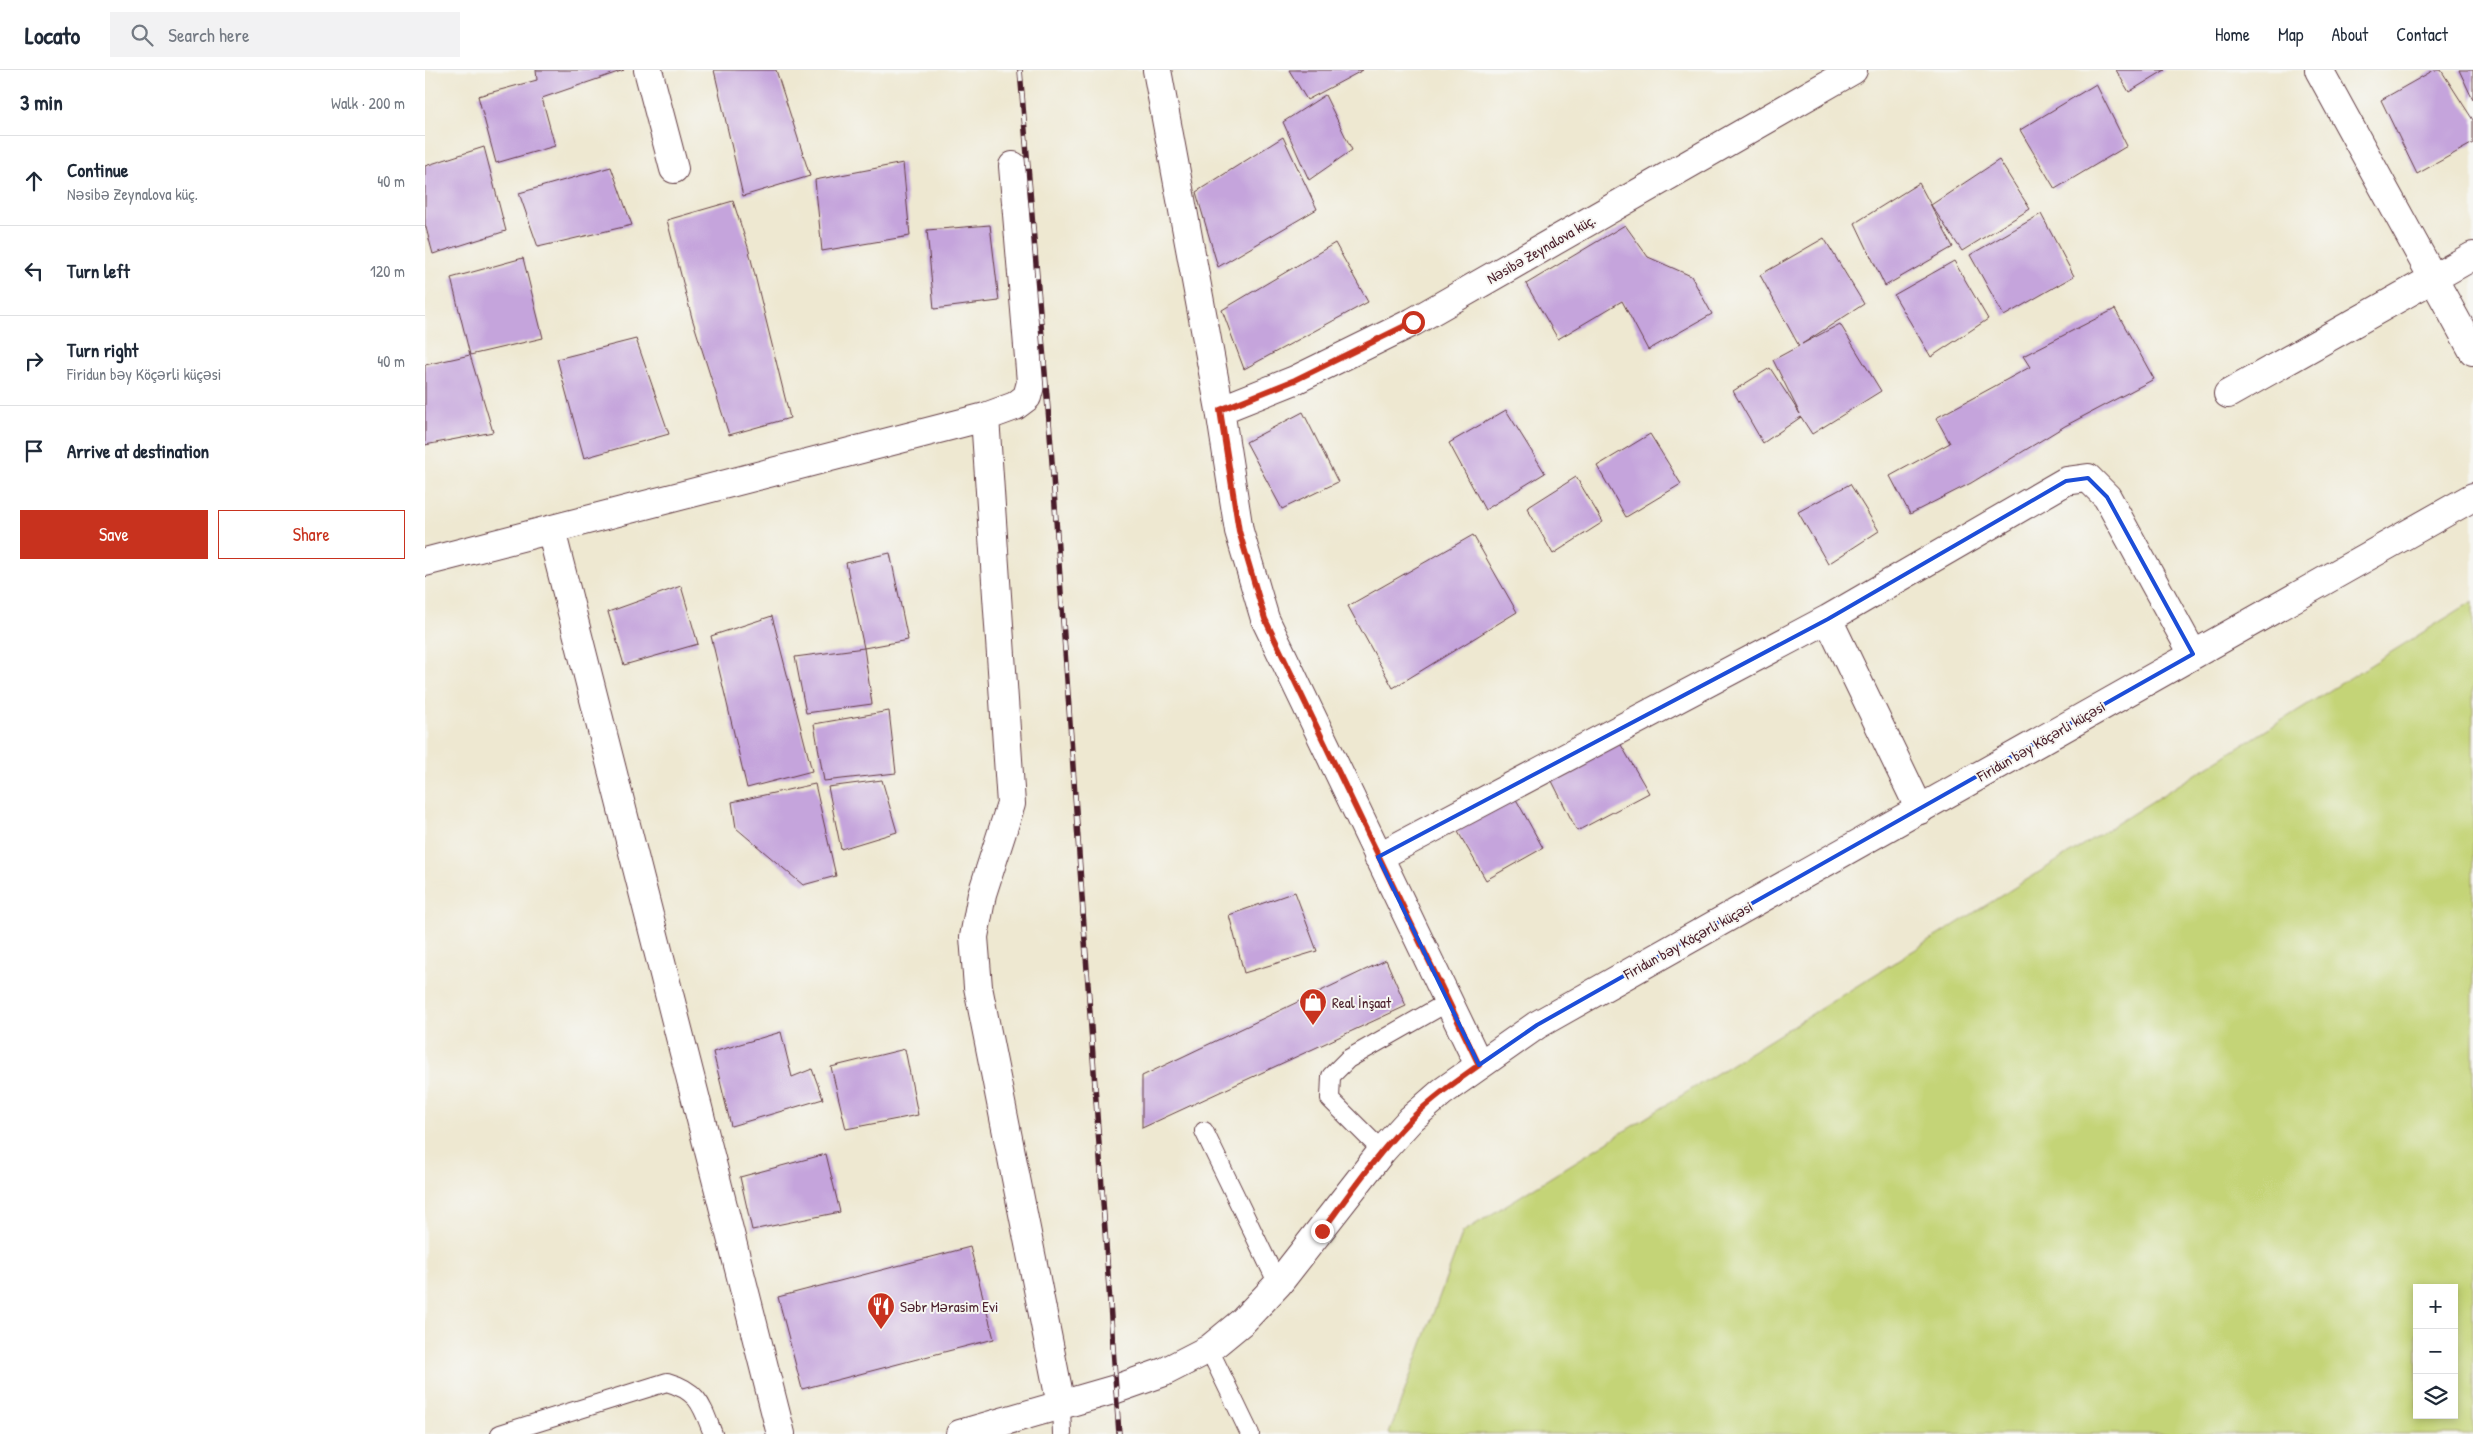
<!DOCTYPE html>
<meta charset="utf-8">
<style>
body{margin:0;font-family:"Patrick Hand",sans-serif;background:#f2f2f3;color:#1f2937}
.controls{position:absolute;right:15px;bottom:15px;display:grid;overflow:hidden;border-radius:0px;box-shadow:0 2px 8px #0003}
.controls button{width:45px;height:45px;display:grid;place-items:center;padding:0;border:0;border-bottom:1px solid #e0e1e3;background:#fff;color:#1f2937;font:25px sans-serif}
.stop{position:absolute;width:15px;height:15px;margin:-11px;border:4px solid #c8321e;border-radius:50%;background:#fff}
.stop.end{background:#c8321e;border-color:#fff;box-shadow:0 1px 5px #0008}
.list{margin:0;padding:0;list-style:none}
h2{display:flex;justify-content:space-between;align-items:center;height:65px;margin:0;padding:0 20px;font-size:21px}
h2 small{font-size:16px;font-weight:400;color:#747a83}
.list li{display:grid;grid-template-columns:32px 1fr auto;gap:15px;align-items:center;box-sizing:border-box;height:90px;padding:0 20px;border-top:1px solid #e0e1e3}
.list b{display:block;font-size:19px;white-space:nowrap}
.list p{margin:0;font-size:16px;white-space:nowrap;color:#747a83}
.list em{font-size:16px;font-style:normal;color:#747a83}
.actions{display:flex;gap:10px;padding:15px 20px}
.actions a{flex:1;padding:11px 0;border:1px solid #c8321e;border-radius:0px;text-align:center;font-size:18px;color:#c8321e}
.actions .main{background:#c8321e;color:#fff}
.icon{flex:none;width:28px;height:28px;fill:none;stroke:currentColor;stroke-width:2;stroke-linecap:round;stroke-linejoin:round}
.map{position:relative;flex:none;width:2048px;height:1364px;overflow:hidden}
header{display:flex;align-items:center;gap:30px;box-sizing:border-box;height:70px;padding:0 25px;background:#fff;border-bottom:1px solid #e0e1e3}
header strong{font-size:24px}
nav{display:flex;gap:28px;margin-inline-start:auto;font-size:18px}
.search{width:350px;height:45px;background:#f2f2f3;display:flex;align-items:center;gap:12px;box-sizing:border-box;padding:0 18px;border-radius:0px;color:#747a83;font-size:19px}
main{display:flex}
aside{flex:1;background:#fff}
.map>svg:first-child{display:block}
.green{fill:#c4d477;stroke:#877a51;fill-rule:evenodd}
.building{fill:#c5a4dc}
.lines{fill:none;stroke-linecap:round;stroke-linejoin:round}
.service-casing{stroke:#633d44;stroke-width:20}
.minor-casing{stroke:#633d44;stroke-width:30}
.tertiary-casing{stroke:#633d44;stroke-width:30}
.service{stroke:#fff;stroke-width:18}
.minor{stroke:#fff;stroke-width:28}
.tertiary{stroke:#fff;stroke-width:28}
.rail-casing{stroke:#4a1f2b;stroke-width:5.5}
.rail{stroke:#f6f6f2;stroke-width:4;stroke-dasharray:11;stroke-linecap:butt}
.route{stroke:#c8321e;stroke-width:6}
.marked{fill:none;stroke:#1d4ed8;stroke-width:4;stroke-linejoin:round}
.labels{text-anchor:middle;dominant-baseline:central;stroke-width:4;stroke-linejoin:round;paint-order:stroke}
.street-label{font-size:15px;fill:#4a1f2b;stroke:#f6f6f2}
.poi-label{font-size:15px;fill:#4a1f2b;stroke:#f6f6f2;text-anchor:start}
</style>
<header>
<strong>Locato</strong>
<div class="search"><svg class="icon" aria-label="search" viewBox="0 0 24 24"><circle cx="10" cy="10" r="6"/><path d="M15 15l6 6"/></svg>Search here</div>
<nav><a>Home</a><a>Map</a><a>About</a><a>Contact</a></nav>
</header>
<main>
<aside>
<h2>3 min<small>Walk · 200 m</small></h2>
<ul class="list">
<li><svg class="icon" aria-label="ahead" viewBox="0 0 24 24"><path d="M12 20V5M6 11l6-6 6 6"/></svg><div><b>Continue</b><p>Nəsibə Zeynalova küç.</p></div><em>40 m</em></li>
<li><svg class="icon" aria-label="left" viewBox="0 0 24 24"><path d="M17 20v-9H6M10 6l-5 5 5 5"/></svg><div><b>Turn left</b></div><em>120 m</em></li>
<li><svg class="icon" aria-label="right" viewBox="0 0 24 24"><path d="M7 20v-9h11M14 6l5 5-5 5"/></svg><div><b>Turn right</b><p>Firidun bəy Köçərli küçəsi</p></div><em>40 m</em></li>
<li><svg class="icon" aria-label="arrive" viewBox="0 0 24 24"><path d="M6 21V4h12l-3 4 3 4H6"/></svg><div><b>Arrive at destination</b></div></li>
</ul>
<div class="actions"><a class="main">Save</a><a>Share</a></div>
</aside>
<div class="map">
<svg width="2048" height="1364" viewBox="0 0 2048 1364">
<rect width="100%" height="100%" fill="#f6f6f2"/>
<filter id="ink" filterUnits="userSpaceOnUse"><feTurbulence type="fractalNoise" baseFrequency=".02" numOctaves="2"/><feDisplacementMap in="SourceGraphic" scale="10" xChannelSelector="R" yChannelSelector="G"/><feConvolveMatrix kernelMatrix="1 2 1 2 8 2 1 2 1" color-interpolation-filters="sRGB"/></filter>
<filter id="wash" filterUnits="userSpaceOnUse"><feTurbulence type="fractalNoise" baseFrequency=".0096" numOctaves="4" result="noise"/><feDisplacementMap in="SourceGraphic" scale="20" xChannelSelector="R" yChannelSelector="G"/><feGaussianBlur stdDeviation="1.12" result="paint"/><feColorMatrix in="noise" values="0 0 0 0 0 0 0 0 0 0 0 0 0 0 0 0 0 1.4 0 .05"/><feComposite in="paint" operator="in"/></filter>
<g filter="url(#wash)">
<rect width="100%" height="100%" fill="#eee8d1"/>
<path class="green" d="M2048,531V1364H964L1038,1162ZM1992,1218H2029V1345H1992Z"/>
<g id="blocks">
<path class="building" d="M111,0H199L117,28L130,76L71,93L53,26L112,10Z
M289,0H351L385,106L318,126Z
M864,0H938L882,30Z
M1691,0H1740L1704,22Z
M2009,0H2016L2048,50V73L1992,104L1956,30Z
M2034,0H2048V30Z
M1671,14L1702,76L1630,119L1595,60Z
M900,25L927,80L884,110L858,52Z
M858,67L892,139L793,197L771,122Z
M59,77L81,161L8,184L0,154V96Z
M1574,90L1605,139L1537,181L1506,135Z
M478,93L485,166L397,181L390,110Z
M186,97L207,155L113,177L94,123Z
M1494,113L1528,177L1460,216L1430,153Z
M308,131L323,177L365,348L304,365L267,248L242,150Z
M1616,144L1649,206L1579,246L1545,185Z
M565,155L574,231L509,239L502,160Z
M1200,155L1223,187L1266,206L1287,244L1223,280L1197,231L1133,269L1101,214Z
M1399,168L1439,234L1377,274L1415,254L1456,321L1387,364L1376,347L1338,373L1308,321L1345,298L1375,344L1348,290L1374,276L1335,205Z
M910,173L943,232L819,299L797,240Z
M98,188L118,268L45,285L26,208Z
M1529,191L1563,249L1506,287L1469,225Z
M1690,239L1729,309L1640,356L1546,413L1485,444L1465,406L1525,373L1511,348L1605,297L1598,286Z
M211,269L244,364L159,388L132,289Z
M45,285L68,362L0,375V295Z
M1081,340L1120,403L1060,440L1024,373Z
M878,342L913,412L857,439L821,372Z
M1225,364L1256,414L1201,447L1172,396Z
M1151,407L1178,452L1128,484L1102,438Z
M1425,414L1454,461L1403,494L1373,442Z
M1048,465L1092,542L968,618L923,536Z
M465,483L483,570L439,578L421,493Z
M256,516L273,574L199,595L183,542Z
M347,546L387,701L322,718L286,566Z
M439,578L447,634L381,643L370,587Z
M464,641L471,703L399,711L389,654Z
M1192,668L1224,723L1152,761L1123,703Z
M457,710L472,762L416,779L403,717Z
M390,714L411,806L378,815L311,758L307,732Z
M1087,722L1118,778L1061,810L1029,755Z
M870,822L892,881L819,903L804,845Z
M961,890L981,936L717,1058V1006Z
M356,962L367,1007L387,999L398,1029L306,1056L288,982Z
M480,979L493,1045L421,1059L406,997Z
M401,1084L415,1142L327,1160L315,1107Z
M545,1177L569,1269L377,1319L353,1227Z"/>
</g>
</g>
<g filter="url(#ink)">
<use href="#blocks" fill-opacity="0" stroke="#633d44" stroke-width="1"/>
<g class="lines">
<g class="service-casing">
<path id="service" d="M779,1061L853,1214
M957,1081L905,1029L906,1006L923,989L1023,932
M784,1279L825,1364
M636,1335L637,1364
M75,1364L242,1312C274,1321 277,1336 288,1364"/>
</g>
<g class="minor-casing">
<path id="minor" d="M223,0L249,99
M732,0L795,340L814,461L840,549L1054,995
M1894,0L2048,281
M1803,324L2048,186
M795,340L870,310L988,252L1428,0
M560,347L586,734L557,824L549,867L553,917L636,1335
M126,460L356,1364
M0,492L560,347L590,336L602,327L606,312L588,96
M1403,549L1495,740
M953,787L1403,549L1641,411L1663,408L1682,427L1768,584"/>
</g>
<g class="tertiary-casing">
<path id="tertiary" d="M535,1364L691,1319L739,1302L784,1279L818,1251L853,1214L957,1081L986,1049L1017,1022L1112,955L2048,427"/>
</g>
<use href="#service" class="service"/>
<use href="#minor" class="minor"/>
<use href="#tertiary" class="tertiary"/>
<g class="rail-casing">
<path id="rail" d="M595,0L625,363L694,1364"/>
</g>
<use href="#rail" class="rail"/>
</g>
</g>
<g class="lines" filter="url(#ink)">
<path class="route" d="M897,1161C925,1123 952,1084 985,1050C1006,1029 1030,1012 1054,995L840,549L814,461L795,340L870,310L988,252"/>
</g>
<path class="marked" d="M1663,408L1682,427L1768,584L1112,955L1054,995L953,787L1403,549L1641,411Z"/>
<defs>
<g id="shop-pin" transform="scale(1.4375)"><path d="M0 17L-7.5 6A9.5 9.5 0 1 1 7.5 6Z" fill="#c8321e" stroke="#f6f6f2"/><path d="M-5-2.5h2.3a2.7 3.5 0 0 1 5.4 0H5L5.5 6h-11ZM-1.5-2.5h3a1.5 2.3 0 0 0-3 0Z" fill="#fff"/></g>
<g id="restaurant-pin" transform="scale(1.4375)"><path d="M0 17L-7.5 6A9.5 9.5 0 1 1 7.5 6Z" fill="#c8321e" stroke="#f6f6f2"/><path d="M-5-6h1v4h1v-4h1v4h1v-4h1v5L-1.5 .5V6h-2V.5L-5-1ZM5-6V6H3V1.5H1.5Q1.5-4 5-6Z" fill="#fff"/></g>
</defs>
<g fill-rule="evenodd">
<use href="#shop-pin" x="888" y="932"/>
<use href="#restaurant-pin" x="456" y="1236"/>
</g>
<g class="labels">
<g class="street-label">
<text transform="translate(1116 179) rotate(-30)">Nəsibə Zeynalova küç.</text>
<text transform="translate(1616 671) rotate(-30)">Firidun bəy Köçərli küçəsi</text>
<text transform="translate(1263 870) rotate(-29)">Firidun bəy Köçərli küçəsi</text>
</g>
<g class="poi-label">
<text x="907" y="932">Real İnşaat</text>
<text x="475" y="1236">Səbr Mərasim Evi</text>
</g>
</g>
</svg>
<div class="controls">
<button>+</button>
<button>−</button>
<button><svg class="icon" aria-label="layers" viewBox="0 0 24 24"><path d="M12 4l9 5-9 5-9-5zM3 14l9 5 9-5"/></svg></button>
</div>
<div class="stop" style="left:988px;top:252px"></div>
<div class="stop end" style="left:897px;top:1161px"></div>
</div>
</main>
